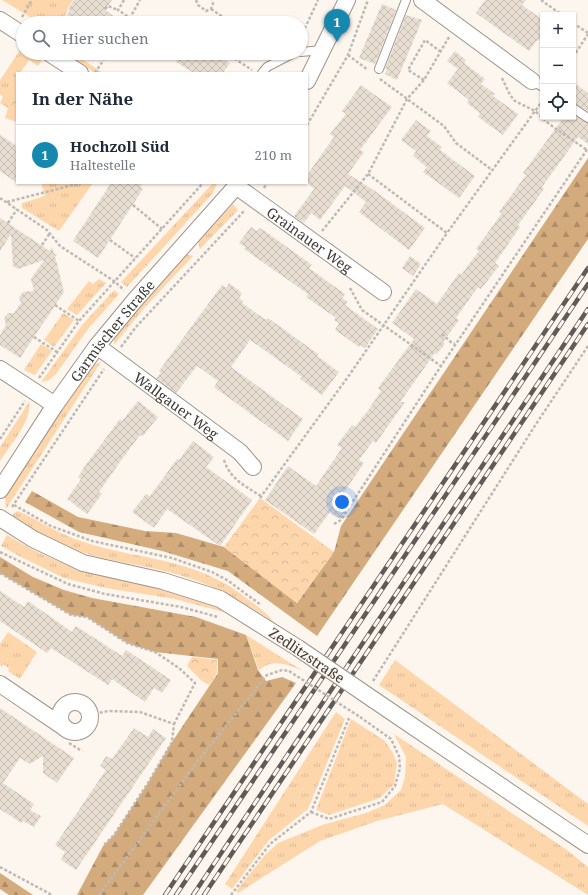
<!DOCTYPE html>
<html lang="de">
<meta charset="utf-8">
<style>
body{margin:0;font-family:"Noto Serif",serif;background:#f6f6f7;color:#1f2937}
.controls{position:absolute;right:12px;top:12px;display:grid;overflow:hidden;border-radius:0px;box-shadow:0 1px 3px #0004}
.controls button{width:36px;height:36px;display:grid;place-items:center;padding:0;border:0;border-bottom:1px solid #e0e1e3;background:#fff;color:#1f2937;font:20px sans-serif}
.you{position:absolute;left:342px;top:502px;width:14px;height:14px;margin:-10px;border:3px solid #fff;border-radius:50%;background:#1a73e8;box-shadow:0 0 0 6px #1a73e833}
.badge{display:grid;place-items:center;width:26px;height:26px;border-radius:50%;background:#1687ad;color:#fff;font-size:13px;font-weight:700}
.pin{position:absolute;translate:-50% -33px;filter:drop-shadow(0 1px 2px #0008)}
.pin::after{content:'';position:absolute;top:21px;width:14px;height:12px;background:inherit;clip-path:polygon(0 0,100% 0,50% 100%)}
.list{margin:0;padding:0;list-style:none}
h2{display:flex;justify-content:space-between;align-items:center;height:52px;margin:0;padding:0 16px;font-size:17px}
h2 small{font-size:13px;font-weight:400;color:#747a83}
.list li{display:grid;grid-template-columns:26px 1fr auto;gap:12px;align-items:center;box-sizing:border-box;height:60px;padding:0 16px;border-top:1px solid #e0e1e3}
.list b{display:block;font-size:15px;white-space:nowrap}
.list p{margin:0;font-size:13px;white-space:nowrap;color:#747a83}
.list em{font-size:13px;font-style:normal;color:#747a83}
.icon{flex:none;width:22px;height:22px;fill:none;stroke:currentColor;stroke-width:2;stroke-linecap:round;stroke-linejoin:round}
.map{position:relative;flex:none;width:588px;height:895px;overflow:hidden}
.search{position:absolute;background:#fff;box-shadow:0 1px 3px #0004;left:16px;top:16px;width:292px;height:44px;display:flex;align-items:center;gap:10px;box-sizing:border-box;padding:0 14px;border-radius:22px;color:#747a83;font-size:15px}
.panel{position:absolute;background:#fff;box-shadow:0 1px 3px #0004;left:16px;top:72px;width:292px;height:112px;border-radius:0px}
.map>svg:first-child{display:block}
.grass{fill:url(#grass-tufts)}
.forest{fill:url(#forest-firs)}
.park{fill:url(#park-crowns)}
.building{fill:url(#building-cross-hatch)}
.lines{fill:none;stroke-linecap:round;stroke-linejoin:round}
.lane-casing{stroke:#9f9489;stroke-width:10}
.street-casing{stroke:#9f9489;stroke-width:18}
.path{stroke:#bfb9b3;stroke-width:2.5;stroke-dasharray:3 2;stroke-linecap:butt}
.lane{stroke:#fff;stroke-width:8}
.street{stroke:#fff;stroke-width:16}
.rail-casing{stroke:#605b56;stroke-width:4.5}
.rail{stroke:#fdf6ef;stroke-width:3;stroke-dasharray:9;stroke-linecap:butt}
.street-bridge-casing{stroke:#9f9489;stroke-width:18;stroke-linecap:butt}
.path-bridge{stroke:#bfb9b3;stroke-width:2.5;stroke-dasharray:3 2;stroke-linecap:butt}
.street-bridge{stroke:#fff;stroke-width:16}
.labels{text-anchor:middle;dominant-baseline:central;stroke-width:3;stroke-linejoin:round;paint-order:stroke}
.street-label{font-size:14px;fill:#3d3934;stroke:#fdf6ef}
</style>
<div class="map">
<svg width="588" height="895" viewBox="0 0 588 895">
<defs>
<pattern id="grass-tufts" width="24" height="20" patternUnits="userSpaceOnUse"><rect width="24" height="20" fill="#fed6ac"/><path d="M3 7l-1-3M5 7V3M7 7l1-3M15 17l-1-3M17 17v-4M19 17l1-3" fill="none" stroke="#dbb895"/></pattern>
<pattern id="forest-firs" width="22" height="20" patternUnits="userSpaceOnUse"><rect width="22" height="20" fill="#d4ab7d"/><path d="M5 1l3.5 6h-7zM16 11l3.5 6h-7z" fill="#ad8c67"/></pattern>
<pattern id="park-crowns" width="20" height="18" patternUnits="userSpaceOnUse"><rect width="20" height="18" fill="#fed6ac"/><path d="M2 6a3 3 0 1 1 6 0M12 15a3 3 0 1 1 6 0" fill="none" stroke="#dbb895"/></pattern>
<pattern id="building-cross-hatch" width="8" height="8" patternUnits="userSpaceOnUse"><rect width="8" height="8" fill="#e8ddd1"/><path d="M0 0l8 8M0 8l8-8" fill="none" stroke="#c8beb4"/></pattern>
</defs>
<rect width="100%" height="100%" fill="#fdf6ef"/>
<path class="grass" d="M2,0H73L67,9L68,10L63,19L69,23H40Z
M22,47L23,48V53H31L42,60L38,66L29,60L20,73H17L16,79L17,80V122L5,118L8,108L0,103L3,97L0,94V80Z
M65,53H73L103,73H95Z
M41,183H93L59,231L22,208V203L45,196Z
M213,183H217L213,193L127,287L121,282Z
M233,204L238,210L200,249L198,241Z
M186,254L193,256L146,306L114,345V334Z
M99,279L106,283L77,315L67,309L89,281L93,284Z
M114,290L119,294L88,329L56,374L49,380L41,382L83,324Z
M63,313L74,320L54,347L44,340Z
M41,344L52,351L35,375L24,370Z
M101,362L6,509L5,495L90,366Z
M29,402C32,421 10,445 0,461V447Z
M18,511C42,522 64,537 90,544C132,557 179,559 218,580C229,585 237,591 246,598C256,605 266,612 274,622C240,599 204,580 164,571C137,564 109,561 81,552C56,543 33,531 10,518L14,513Z
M7,535C31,549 57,563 85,570C107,576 131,579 154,585C181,591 206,602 231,614L175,599L106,588L64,578L21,557L1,546Z
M8,632L37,652L20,679L8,671L9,668L3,664L2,667L0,665V644Z
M246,635L303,671C288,664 273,658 259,670Z
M395,660L588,804V826L379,685Z
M336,712L345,719L308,809L269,840L232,889L225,884Z
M351,719L385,741L393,753L397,763L394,784L380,798L329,815L316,810Z
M394,734L567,850L588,867V895L443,804L377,821L320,841L238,893L236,891L265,855L278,843L325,824L366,813L385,805L401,790L405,777L406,757Z"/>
<path class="forest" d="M588,158V239L317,636L228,571L162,551L79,532L25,502L32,491L78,517L145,531L176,533L224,547L297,603L334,552L341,526Z
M0,557L33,577L64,590L92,598L196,617L246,635L258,670L266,681L282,677L296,683L143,895H77L103,846L114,835L148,783L172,742L218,673V659L155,652L127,643L87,617L71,615L0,573Z
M0,873L33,895H9L0,889Z"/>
<path class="park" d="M13,89L17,92V116L15,119L8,116L11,108L4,103Z
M260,498L334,552L297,603L224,547Z
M192,657L217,660V673L209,685L202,681L187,666Z"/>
<path class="building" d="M74,0H112L105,10L123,23H73L65,18L70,10L68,9Z
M485,0H526L522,5L543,20V43L538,39L529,51L476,13Z
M382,4L396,10L375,64L359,58Z
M406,15L422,20L397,80L385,74L387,69H385Z
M455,51L466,60L464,63L485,79L481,84L495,94L493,96L518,114L503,135L478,117L480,113L467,103L469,100L447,83L458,69L447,61Z
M182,53H218L219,56L230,63L223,73H194L176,62Z
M573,82L588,93V111L573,103Z
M361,85L392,107L360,150L364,152L348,174L375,191L425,228L409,250L359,212L366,202L345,186L320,220L311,213L304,223L294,216L314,189L307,183V175L334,137L330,134L346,114L342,111Z
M573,115L588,123V144L578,137L542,187L544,189L518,225L520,227L495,263L499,266L481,289L478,287L470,298L456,318L459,320L443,342L445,344L436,355L435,353L400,402H405L376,443L373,441L359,460L364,463L338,501L348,508L340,519L330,512L314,534L265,500L288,466L316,486L342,448L337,445L352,425L355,427L369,409L381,391L378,388L414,339L392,323L416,289L437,304L459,273L461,275L479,251L476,249L502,213L499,212L526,175L523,173L564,117H573Z
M416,120L431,131L427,136L442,147L440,150L475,176L459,198L423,172L427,167L413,156L416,151L401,140Z
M0,135L17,146V183L0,171Z
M111,183H143L140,187L143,189L98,258L73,241Z
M0,218L50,251L52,247L54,253L57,255L55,256L64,292L20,358L0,345V335L6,325L4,318L8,313H14L21,303L19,297L23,292L34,291L31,279L44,260L18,269L13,266L11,234L0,251Z
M251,227L257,231L260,228L269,234L312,265L309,268L345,294L342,298L348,302L345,305L378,329L365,348L360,345L359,347L335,330L339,323L334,320L336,318L306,297L308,294L244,249L245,247L239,243Z
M410,256L421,264L413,276L402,268Z
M229,283L242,293L239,298L243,301L242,303L266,320L268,318L300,341L318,354L317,356L339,372L322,395L300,379L302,377L250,340L231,367L303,419L288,441L214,387L218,381L197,366L176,393L156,378L161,373L159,371L222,285L226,288Z
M138,401L158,417L143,436L140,435L120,462L99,492L102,494L87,514L67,499L81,479L78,477L85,466L120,419L122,421Z
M193,441L214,457L206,467L252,500L220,546L167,509L154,528L132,512L146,494L150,496L177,459L179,460Z
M0,591L24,607L28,601L72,632L76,626L122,656L126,650L171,680L162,693L154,688L145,702L112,679L108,685L51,648L47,653L0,621Z
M0,708L74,758L57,783L43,773V756L30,764L20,758L3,783L34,804L30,810L41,816L34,827L23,821L21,823L0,809Z
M134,728L148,737L153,729L166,738L76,870L61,860L65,852L55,845L106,770L100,766L106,756L112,759Z"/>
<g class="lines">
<g class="lane-casing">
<path id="lane" d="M301,52L322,50
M379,69L406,0
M262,73L267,67L294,53
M532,81L543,87
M573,108L588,118"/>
</g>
<g class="street-casing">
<g id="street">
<path d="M422,0L532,81"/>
<path d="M0,20L23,35"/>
<path d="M49,53L80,73"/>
<path d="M307,81L347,0"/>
<path id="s1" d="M236,186L383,292"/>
<path id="s2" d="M97,346L240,452L253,467"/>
<path d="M0,369L55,405"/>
<path id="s3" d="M0,490L55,405L97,346L135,300L239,183"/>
<path d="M0,518L33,539L83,563L163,581L220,599L298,648"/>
<path d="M0,684L65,728"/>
<path d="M374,700L588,845"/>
<circle cx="75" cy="717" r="15"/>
</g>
</g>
<path class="path" d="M124,0L118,10L130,18
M196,0L198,5L206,11L211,9L213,4L212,0
M541,0L562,15
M105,9L108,6L118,10
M211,9L232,23
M22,17L32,0
M127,23L140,0
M573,23L588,33
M301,32L305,28L318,0
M226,53L252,70
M256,53L262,57
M348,55L368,70
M573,57L588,34
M95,73L108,53
M502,78L510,95L515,101L535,111L549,124L587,150
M380,79L444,126L456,143L492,170
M424,80L408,70L425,40L441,52
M307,125L348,55L368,0
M368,174L447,233L543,100
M264,188L267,183
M0,198L47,230L60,246L114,281L124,290
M7,202L81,183
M133,205L162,229
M8,223L17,209
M322,231L368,174L407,99L424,80L449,37
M110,240L135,258
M42,245L50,233
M350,288L362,310L441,366
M55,305L79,321
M442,334L452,343L455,344
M34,337L57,352
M121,347L136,327L245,210
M39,378L79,321L203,183
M0,439L25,401
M224,460C230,479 245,486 261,496
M260,498L350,374L447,233
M14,505L51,526L92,541L172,558L212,572L227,580L261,605
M12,507L104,369
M334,524L341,520L346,512L441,366L588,148
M0,552L68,584L105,594L181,607L218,617
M0,573L71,615L87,617L127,643L155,652L179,668L195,683L174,724
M373,681L538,421L588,346
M90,715L108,711L140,712L174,724L172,742L148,783L114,835L103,846
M69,743L82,751
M311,812L329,819L382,802L395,786L400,768L399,756L391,739L360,717
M0,867L52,895
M99,895L197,762L267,675L282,670L289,671
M231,895L270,844L311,812L349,718"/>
<use href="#lane" class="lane"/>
<use href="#street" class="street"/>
<g class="rail-casing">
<path id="rail" d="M165,895L588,268
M176,895L588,284
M193,895L588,309
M204,895L588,324"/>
</g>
<use href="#rail" class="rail"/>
<g class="street-bridge-casing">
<path id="street-bridge" d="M298,648L374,700"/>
</g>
<path class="path-bridge" d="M289,671L360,717"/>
<use href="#street-bridge" class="street-bridge"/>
</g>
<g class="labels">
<g class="street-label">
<text stroke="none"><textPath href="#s1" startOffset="91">Grainauer Weg</textPath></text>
<text stroke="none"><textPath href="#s3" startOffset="195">Garmischer Straße</textPath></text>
<text stroke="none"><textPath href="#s2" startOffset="99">Wallgauer Weg</textPath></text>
<text transform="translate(307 655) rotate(34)">Zedlitzstraße</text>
</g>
</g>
</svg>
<div class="controls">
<button>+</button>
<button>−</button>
<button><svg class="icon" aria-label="locate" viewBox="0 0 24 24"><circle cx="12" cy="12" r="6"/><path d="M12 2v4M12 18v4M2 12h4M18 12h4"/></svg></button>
</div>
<div class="you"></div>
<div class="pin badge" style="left:337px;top:42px">1</div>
<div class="search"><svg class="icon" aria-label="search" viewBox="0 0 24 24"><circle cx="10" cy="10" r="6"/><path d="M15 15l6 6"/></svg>Hier suchen</div>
<section class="panel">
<h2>In der Nähe<small></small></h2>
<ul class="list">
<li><span class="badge">1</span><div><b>Hochzoll Süd</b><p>Haltestelle</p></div><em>210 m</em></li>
</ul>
</section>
</div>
